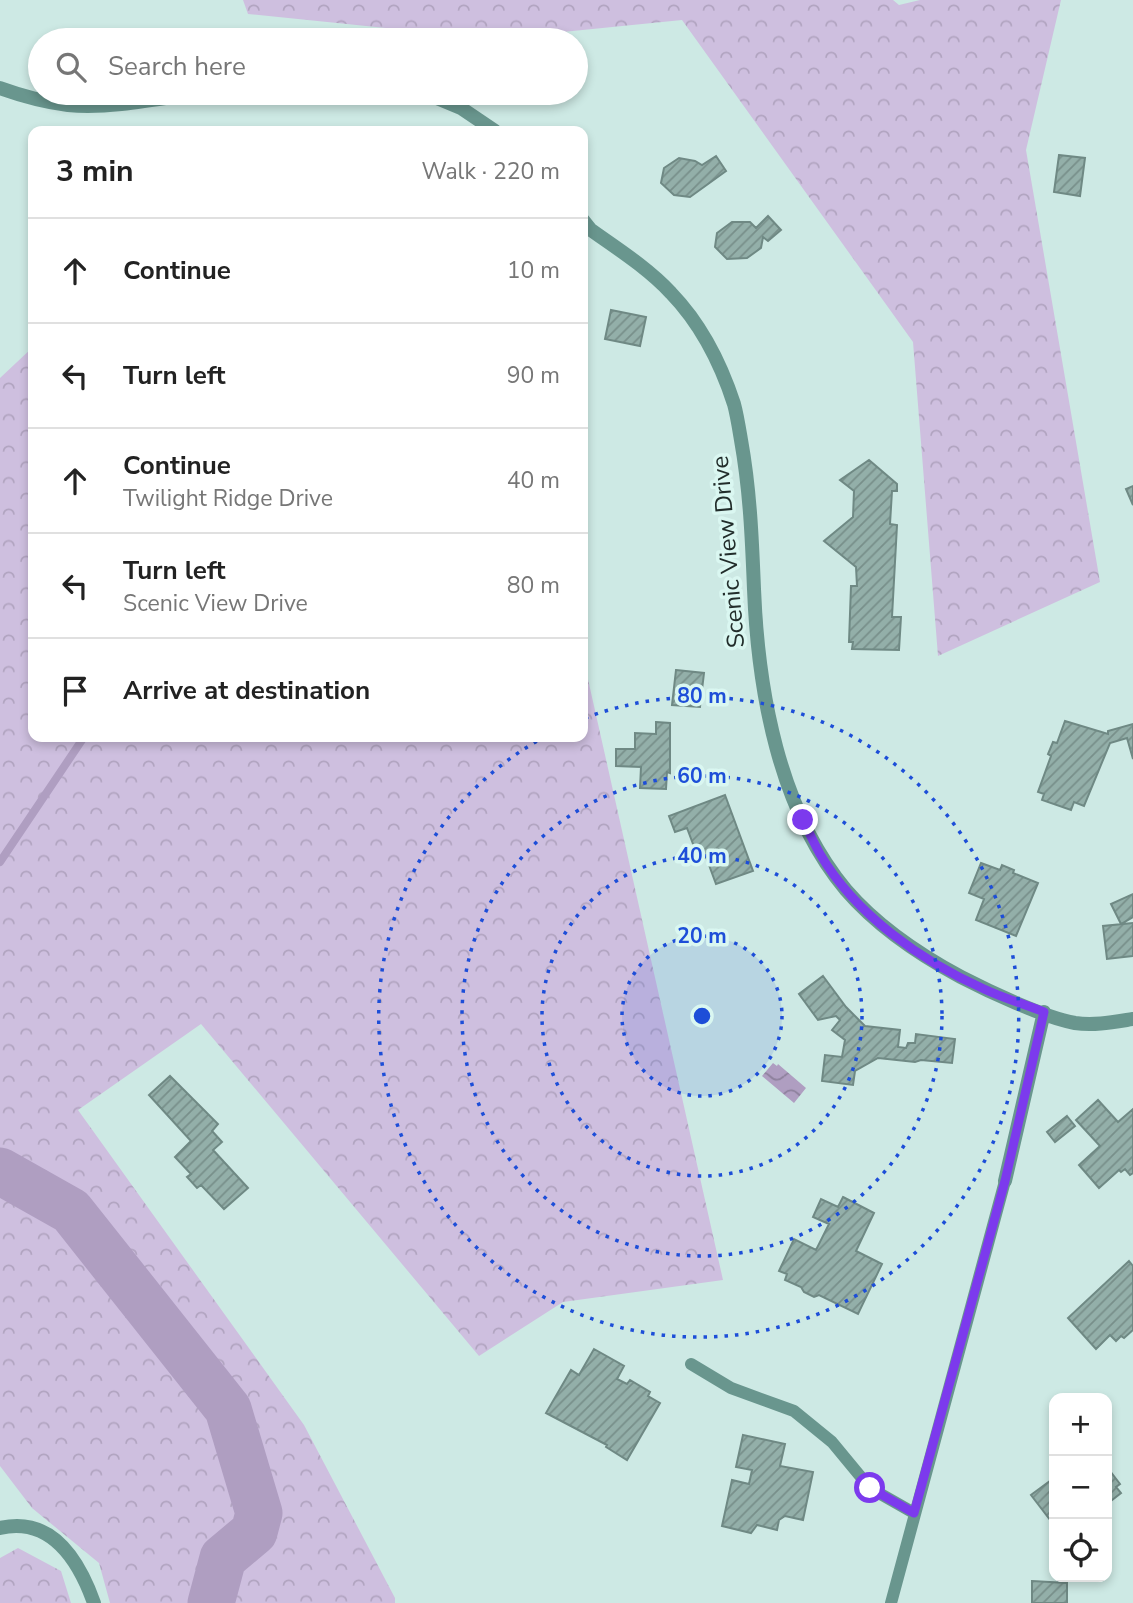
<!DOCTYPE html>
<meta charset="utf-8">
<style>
body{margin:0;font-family:"Nunito Sans",sans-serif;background:#f6f6f6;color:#222}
.controls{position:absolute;right:21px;bottom:21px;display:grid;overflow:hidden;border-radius:14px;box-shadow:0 4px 10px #0003}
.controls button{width:63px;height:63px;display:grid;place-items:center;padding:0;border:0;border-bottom:2px solid #e0e0e0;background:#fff;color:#222;font:35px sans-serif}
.stop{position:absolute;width:21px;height:21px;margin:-16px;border:5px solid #7c3aed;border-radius:50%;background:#fff}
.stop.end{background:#7c3aed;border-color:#fff;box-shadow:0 2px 7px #0008}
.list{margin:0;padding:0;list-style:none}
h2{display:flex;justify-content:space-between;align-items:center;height:91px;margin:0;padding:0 28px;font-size:30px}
h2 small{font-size:23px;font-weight:400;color:#767676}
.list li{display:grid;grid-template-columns:46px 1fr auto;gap:21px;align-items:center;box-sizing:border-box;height:105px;padding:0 28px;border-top:2px solid #e0e0e0}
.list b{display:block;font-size:26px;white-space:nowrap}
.list p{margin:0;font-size:23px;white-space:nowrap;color:#767676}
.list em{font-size:23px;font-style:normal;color:#767676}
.icon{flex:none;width:38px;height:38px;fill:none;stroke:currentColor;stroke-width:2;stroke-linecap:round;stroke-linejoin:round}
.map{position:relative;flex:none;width:1133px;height:1603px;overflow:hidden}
.search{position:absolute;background:#fff;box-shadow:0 4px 10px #0003;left:28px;top:28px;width:560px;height:77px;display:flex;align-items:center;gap:18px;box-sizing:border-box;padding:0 24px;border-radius:38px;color:#767676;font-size:26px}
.panel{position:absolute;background:#fff;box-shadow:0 4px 10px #0003;left:28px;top:126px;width:560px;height:616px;border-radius:14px}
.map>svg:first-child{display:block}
.forest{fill:url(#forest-crowns)}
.water{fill:url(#water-waves)}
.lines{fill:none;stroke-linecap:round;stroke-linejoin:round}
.stream{stroke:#af9ec1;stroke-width:8}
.river{stroke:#af9ec1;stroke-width:47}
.building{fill:url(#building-hatch);stroke:#6f8984;stroke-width:2}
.service{stroke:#69968e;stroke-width:12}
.minor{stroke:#69968e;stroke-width:14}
.route{stroke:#7c3aed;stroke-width:9}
.ring{fill:none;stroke:#1d4ed8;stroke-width:3.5;stroke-dasharray:3.5 7}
.labels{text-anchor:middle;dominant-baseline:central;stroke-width:7;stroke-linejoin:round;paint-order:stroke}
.street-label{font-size:24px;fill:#222d2b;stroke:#daf7f1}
.centre{fill:#1d4ed8;stroke:#daf7f1;stroke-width:3.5}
.ring-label{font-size:21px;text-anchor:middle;font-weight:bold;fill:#1d4ed8;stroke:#daf7f1;stroke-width:7;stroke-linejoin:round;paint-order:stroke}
</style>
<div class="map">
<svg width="1133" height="1603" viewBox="0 0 1133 1603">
<defs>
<pattern id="forest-crowns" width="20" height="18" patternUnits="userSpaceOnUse" patternTransform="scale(1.75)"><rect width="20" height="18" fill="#cebfdf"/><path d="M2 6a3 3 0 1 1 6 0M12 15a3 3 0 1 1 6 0" fill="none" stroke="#b1a4c0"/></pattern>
<pattern id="water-waves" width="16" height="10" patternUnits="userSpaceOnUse" patternTransform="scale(1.75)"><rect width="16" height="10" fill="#af9ec1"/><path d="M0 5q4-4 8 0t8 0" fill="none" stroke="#8e819d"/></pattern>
<pattern id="building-hatch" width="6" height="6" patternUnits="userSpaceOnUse" patternTransform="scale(1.75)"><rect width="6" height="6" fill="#93afa9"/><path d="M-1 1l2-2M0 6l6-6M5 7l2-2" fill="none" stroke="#788f8a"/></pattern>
</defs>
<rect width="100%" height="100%" fill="#cde9e4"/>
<path class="forest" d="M243,0H893L899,5L920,0H1061L1026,150L1100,582L938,656L913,342L682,20L493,39L248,14Z
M33,347V737H583V657L723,1280L563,1302L479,1356L201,1024L78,1110L304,1425L395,1598V1603H110L99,1563L32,1508L0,1466V378Z
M18,1548L61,1571L71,1603H0V1558Z"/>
<path class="water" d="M773,1063L777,1066L778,1064L806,1088L794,1103L762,1076Z"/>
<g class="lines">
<path class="stream" d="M0,862L84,737"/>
<path class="river" d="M0,1171L71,1211L228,1409L259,1513L254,1532L223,1558L211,1603"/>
</g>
<path class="building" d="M1059,155L1085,158L1080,196L1054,192Z
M716,156L726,171L690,197L674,195L661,183L664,168L679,158L695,161L702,165Z
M768,216L781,230L768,241L763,237L761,248L747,258L727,259L715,247L717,233L732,222H750L756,228Z
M611,310L646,317L640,346L605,339Z
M869,460L897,484V491H892L890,524L897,525L892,617H901L899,650L852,649L853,642H849L851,586H857L856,567L824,541L853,517L854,491L840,480Z
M1133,486V505L1126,489Z
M676,670L704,673L700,707L672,705Z
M1065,721L1108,734V731L1133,724V759L1127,738L1110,743L1084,806L1074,802L1071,810L1042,800L1044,794L1038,792L1051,756L1048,754L1053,742L1057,743Z
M656,722L670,723V773L667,772L666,789L640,788L641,767L616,766V749H635V733L656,734Z
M725,795L753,871L716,884L706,857L699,860L687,828L675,832L669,816Z
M981,863L1000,870L1002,865L1014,870L1013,873L1038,883L1016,936L976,920L984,899L969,893Z
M1133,894V917L1121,924L1111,904Z
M1133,923V956L1107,959L1103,926Z
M823,976L846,1007L865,1026L900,1030L898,1047L906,1048L908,1043H915L916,1034L955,1039L952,1063L921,1060L915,1062L878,1058L855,1071L853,1085L822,1081L825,1055L842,1057L845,1040L832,1030L840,1020L836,1016L818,1020L799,994Z
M170,1076L218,1124L212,1131L222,1142L213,1150L248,1188L224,1209L201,1185L197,1188L187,1177L191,1174L175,1157L191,1141L149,1095Z
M1098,1100L1118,1122L1133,1109V1173L1130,1175L1125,1169L1121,1172L1119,1170L1099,1188L1079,1165L1100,1146L1076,1120Z
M1067,1116L1075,1126L1055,1142L1047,1132Z
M843,1197L874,1213L856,1251L882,1264L858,1314L819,1295L814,1297L804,1292L801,1287L785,1280L787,1274L779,1271L794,1239L816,1250L829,1224L813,1217L821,1199L838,1207Z
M1129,1261L1133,1266V1330L1124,1338L1121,1336L1116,1341L1110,1335L1096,1349L1068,1318Z
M594,1349L624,1366L617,1379L627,1384L630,1380L650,1392L648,1396L660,1403L627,1460L606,1447L607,1445L546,1413L571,1370L579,1375Z
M743,1435L785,1444L780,1466L813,1472L803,1520L785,1516L779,1520L777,1530L757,1525L751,1533L722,1526L732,1480L749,1484L752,1470L736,1467Z
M1107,1467L1120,1484L1116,1487L1121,1493L1107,1504Z
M1054,1478V1525L1031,1495Z
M1032,1581L1067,1583V1603H1032Z"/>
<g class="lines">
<path class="service" d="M691,1364L731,1388L794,1411L832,1442L870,1488L914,1513
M891,1603L1005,1181"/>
<path class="minor" d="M0,88C22,96 45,102 68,105C109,109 157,99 197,93
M425,93L461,108L495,131
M583,220L591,230C618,249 649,269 671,293C700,323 721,364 734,404C737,415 739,428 741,440C750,490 752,539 754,589C758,691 779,810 846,890C877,926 920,955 961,977C990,992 1043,1017 1075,1023C1094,1026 1114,1022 1133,1019
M1005,1181L1044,1012
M0,1528C52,1516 79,1561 94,1603"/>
</g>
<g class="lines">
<path class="route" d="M803,820C809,832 814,843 820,854C855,914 921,961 984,989C1003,998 1024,1004 1044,1012L1005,1181L914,1513L870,1488"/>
</g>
<circle cx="702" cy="1016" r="80" fill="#1d4ed8" fill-opacity=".12"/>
<g class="ring">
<circle cx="702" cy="1016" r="80"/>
<circle cx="702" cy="1016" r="160"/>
<circle cx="702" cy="1016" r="240"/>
<path d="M585 718A320 320 0 1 1 544 737"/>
</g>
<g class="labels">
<g class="street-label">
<text transform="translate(728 552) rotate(-95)">Scenic View Drive</text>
</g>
</g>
<circle cx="702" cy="1016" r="10" class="centre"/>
<g class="ring-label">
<text x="702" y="703">80 m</text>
<text x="702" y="783">60 m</text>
<text x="702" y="863">40 m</text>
<text x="702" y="943">20 m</text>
</g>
</svg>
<div class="controls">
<button>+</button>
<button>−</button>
<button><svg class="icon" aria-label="locate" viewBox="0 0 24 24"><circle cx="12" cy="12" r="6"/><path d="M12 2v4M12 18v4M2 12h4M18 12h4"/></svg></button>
</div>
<div class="stop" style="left:870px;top:1488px"></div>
<div class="stop end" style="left:803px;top:820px"></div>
<div class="search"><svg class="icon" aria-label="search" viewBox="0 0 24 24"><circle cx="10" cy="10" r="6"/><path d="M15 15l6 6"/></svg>Search here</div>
<section class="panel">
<h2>3 min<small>Walk · 220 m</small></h2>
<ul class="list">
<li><svg class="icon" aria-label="ahead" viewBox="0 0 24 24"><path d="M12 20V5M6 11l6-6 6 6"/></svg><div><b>Continue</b></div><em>10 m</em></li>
<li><svg class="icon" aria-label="left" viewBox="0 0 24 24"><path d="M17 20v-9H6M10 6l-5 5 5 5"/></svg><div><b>Turn left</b></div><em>90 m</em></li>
<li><svg class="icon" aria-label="ahead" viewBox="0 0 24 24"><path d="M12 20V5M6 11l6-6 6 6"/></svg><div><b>Continue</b><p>Twilight Ridge Drive</p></div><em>40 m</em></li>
<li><svg class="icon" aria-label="left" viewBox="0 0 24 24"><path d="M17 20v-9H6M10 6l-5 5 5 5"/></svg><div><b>Turn left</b><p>Scenic View Drive</p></div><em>80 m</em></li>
<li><svg class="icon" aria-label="arrive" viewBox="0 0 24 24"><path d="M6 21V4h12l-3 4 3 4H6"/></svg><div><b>Arrive at destination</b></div></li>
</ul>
</section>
</div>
